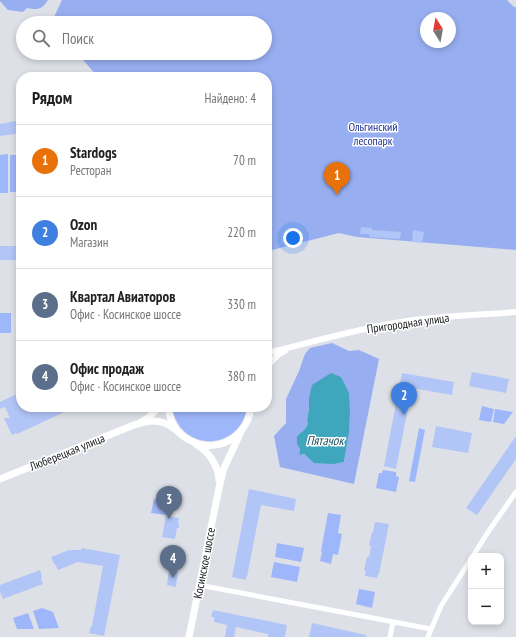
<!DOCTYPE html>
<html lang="ru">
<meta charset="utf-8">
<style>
body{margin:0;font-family:"PT Sans Narrow",sans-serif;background:#f2f2f2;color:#222}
.controls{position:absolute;right:12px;bottom:12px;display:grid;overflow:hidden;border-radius:8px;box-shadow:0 2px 6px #0003}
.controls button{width:36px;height:36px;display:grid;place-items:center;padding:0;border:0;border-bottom:1px solid #e0e0e0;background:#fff;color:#222;font:20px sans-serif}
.compass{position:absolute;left:420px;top:12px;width:36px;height:36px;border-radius:50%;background:#fff;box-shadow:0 2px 6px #0003;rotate:349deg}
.you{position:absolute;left:293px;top:238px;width:14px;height:14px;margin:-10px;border:3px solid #fff;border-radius:50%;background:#1a73e8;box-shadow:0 0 0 6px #1a73e833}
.badge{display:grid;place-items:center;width:26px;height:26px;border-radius:50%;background:#2563eb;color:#fff;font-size:13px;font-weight:700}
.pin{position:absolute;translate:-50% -33px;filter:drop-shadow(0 1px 2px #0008)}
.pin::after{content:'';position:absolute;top:21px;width:14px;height:12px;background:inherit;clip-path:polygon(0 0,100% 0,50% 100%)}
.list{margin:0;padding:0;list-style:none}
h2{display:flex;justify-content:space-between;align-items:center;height:52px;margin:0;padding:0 16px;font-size:17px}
h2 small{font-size:13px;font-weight:400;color:#767676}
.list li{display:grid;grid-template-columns:26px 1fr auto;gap:12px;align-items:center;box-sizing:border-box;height:72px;padding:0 16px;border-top:1px solid #e0e0e0}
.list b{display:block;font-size:15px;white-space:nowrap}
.list p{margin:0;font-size:13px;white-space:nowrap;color:#767676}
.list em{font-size:13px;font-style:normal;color:#767676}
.icon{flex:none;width:22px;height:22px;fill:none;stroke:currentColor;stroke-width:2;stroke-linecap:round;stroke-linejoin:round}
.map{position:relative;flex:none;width:516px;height:637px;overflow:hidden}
.search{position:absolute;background:#fff;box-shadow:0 2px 6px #0003;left:16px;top:16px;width:256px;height:44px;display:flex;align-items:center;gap:10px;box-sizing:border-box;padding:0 14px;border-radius:22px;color:#767676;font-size:15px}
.panel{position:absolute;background:#fff;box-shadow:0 2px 6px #0003;left:16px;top:72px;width:256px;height:340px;border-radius:16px}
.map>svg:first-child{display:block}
.green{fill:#9eb6fa}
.forest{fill:#97aef0;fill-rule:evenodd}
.water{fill:#3fa6be}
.building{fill:#b2c5f7}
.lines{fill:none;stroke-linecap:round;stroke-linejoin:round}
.minor{stroke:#fff;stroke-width:5}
.tertiary{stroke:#fff;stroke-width:6}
.secondary{stroke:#fff;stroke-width:7}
.labels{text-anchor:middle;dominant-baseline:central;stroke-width:3;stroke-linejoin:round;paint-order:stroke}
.park-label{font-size:12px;fill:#233592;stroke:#fff}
.street-label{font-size:12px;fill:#202124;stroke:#fff}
.water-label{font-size:13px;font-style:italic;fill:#16505d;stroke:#fff}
</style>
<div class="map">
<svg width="516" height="637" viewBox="0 0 516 637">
<rect width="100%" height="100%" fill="#dee0e8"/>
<path class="green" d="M8,154V193H0V155Z
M10,155H21V192H10Z
M0,313H11V333H0Z
M482,406L494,409L491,422L479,420Z
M172,407H247C240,452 180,453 172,407Z
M495,409L513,412L504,424L493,422Z
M419,428L425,430L415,482L409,481Z
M383,470L396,472V476L399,477L396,492L376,488L379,473H382Z
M154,499L168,501L166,515L151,513Z
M328,513L341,515L338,533L342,534L338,555L333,554L331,564L320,561L322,552L321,551Z
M277,543L304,548L301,562L275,557Z
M274,562L300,567L297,582L271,577Z
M359,589L375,592L372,608L356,604Z
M42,608L53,612L59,628L39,629L33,611Z
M28,613L34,629H17L13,618Z"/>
<path class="forest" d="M0,0H48C42,10 37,10 27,8L23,12L8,10L0,1Z
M62,0H507L514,7H516V250L357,237L339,233L272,250L267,243V239L270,236L267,233V77H98L77,53H265V23H56L54,17ZM426,18H450V42H426Z
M332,343L349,351L359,350L379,359L354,484L280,467L274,436L286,423V399L299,371L305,354L310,348ZM309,399L350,414C349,431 347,446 344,462L314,463L304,454L299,455L300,449L297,436L305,429L308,424L307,420L309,409Z"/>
<path class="water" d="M331,373L341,377L349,393L350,414L349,432L344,462L333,464L314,463L304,454L299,455L300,449L297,444V436L305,429L308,424L307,420L309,409V399L312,385Z"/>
<path class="building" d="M21,120V133L0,136V124Z
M361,227L372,228V230L401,232L400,239L369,237V234H360Z
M413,230L424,232L422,243L412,242Z
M0,246H21V260H0Z
M472,372L509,379L506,393L469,386Z
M402,373L454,382L452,395L412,388L396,469L384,466Z
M21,392V407H75L17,434L16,433L12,435L4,418H10L5,407L0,409V402Z
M436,426L472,433L468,453L432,447Z
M516,436V459L477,515L466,508Z
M249,489L296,499L294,511L261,505L247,577L246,576V580L232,577Z
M166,516L179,518L178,523H179V528H177L175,539L162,537Z
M375,522L389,524L379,574H378L377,578L365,576L366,571H364L367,557H369L371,546L369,545L372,532L373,533Z
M82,548L120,555L104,636L89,633L91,626H92L103,566L78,562L58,570L55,564H54L51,557L69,550H81Z
M40,570L42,577L41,578L43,584L3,599L0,592V585Z
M169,570L178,571L176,587L167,585Z
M213,610L287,625L285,637H268V634L236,627L234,637H225L227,625L214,622V617H211Z
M312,623L366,635V637H309Z"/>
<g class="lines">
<path class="minor" d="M473,556L488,532L516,492
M199,585L431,629
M390,637L393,622
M428,637L441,606L471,559"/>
<path class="tertiary" d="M267,353C313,342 359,328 407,321C443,316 480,315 516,312
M267,366L278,355L285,351"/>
<path class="secondary" d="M168,407C169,415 171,422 176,429
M141,422L148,418L159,407
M197,445C209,452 218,465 219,480
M0,479L134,425C144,422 154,419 164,423C174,426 180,435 189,440C217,455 248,437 251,407
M189,637L219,488L224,468L240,434"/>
</g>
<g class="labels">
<g class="park-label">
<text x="373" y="126">Ольгинский<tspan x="373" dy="14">лесопарк</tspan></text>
</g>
<g class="street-label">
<text transform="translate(408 323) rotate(-8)">Пригородная улица</text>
<text transform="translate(67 452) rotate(-22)">Люберецкая улица</text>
<text transform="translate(204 563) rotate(-79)">Косинское шоссе</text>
</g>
<g class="water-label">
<text x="325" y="440">Пятачок</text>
</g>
</g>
</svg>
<div class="controls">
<button>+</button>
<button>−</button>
</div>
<svg class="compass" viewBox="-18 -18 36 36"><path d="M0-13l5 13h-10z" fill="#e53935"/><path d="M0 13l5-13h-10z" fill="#767676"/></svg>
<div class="you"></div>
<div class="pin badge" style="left:337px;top:195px;background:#e8710a">1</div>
<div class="pin badge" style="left:404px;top:415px;background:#3f7fe0">2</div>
<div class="pin badge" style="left:169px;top:519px;background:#5c6f8a">3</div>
<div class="pin badge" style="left:173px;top:578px;background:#5c6f8a">4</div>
<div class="search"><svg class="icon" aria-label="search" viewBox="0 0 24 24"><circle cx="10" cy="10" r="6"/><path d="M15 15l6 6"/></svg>Поиск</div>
<section class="panel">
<h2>Рядом<small>Найдено: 4</small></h2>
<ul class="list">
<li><span class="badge" style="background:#e8710a">1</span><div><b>Stardogs</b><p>Ресторан</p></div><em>70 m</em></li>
<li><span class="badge" style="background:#3f7fe0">2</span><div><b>Ozon</b><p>Магазин</p></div><em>220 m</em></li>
<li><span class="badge" style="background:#5c6f8a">3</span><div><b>Квартал Авиаторов</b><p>Офис · Косинское шоссе</p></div><em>330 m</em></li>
<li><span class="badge" style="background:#5c6f8a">4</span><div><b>Офис продаж</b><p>Офис · Косинское шоссе</p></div><em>380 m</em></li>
</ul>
</section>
</div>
